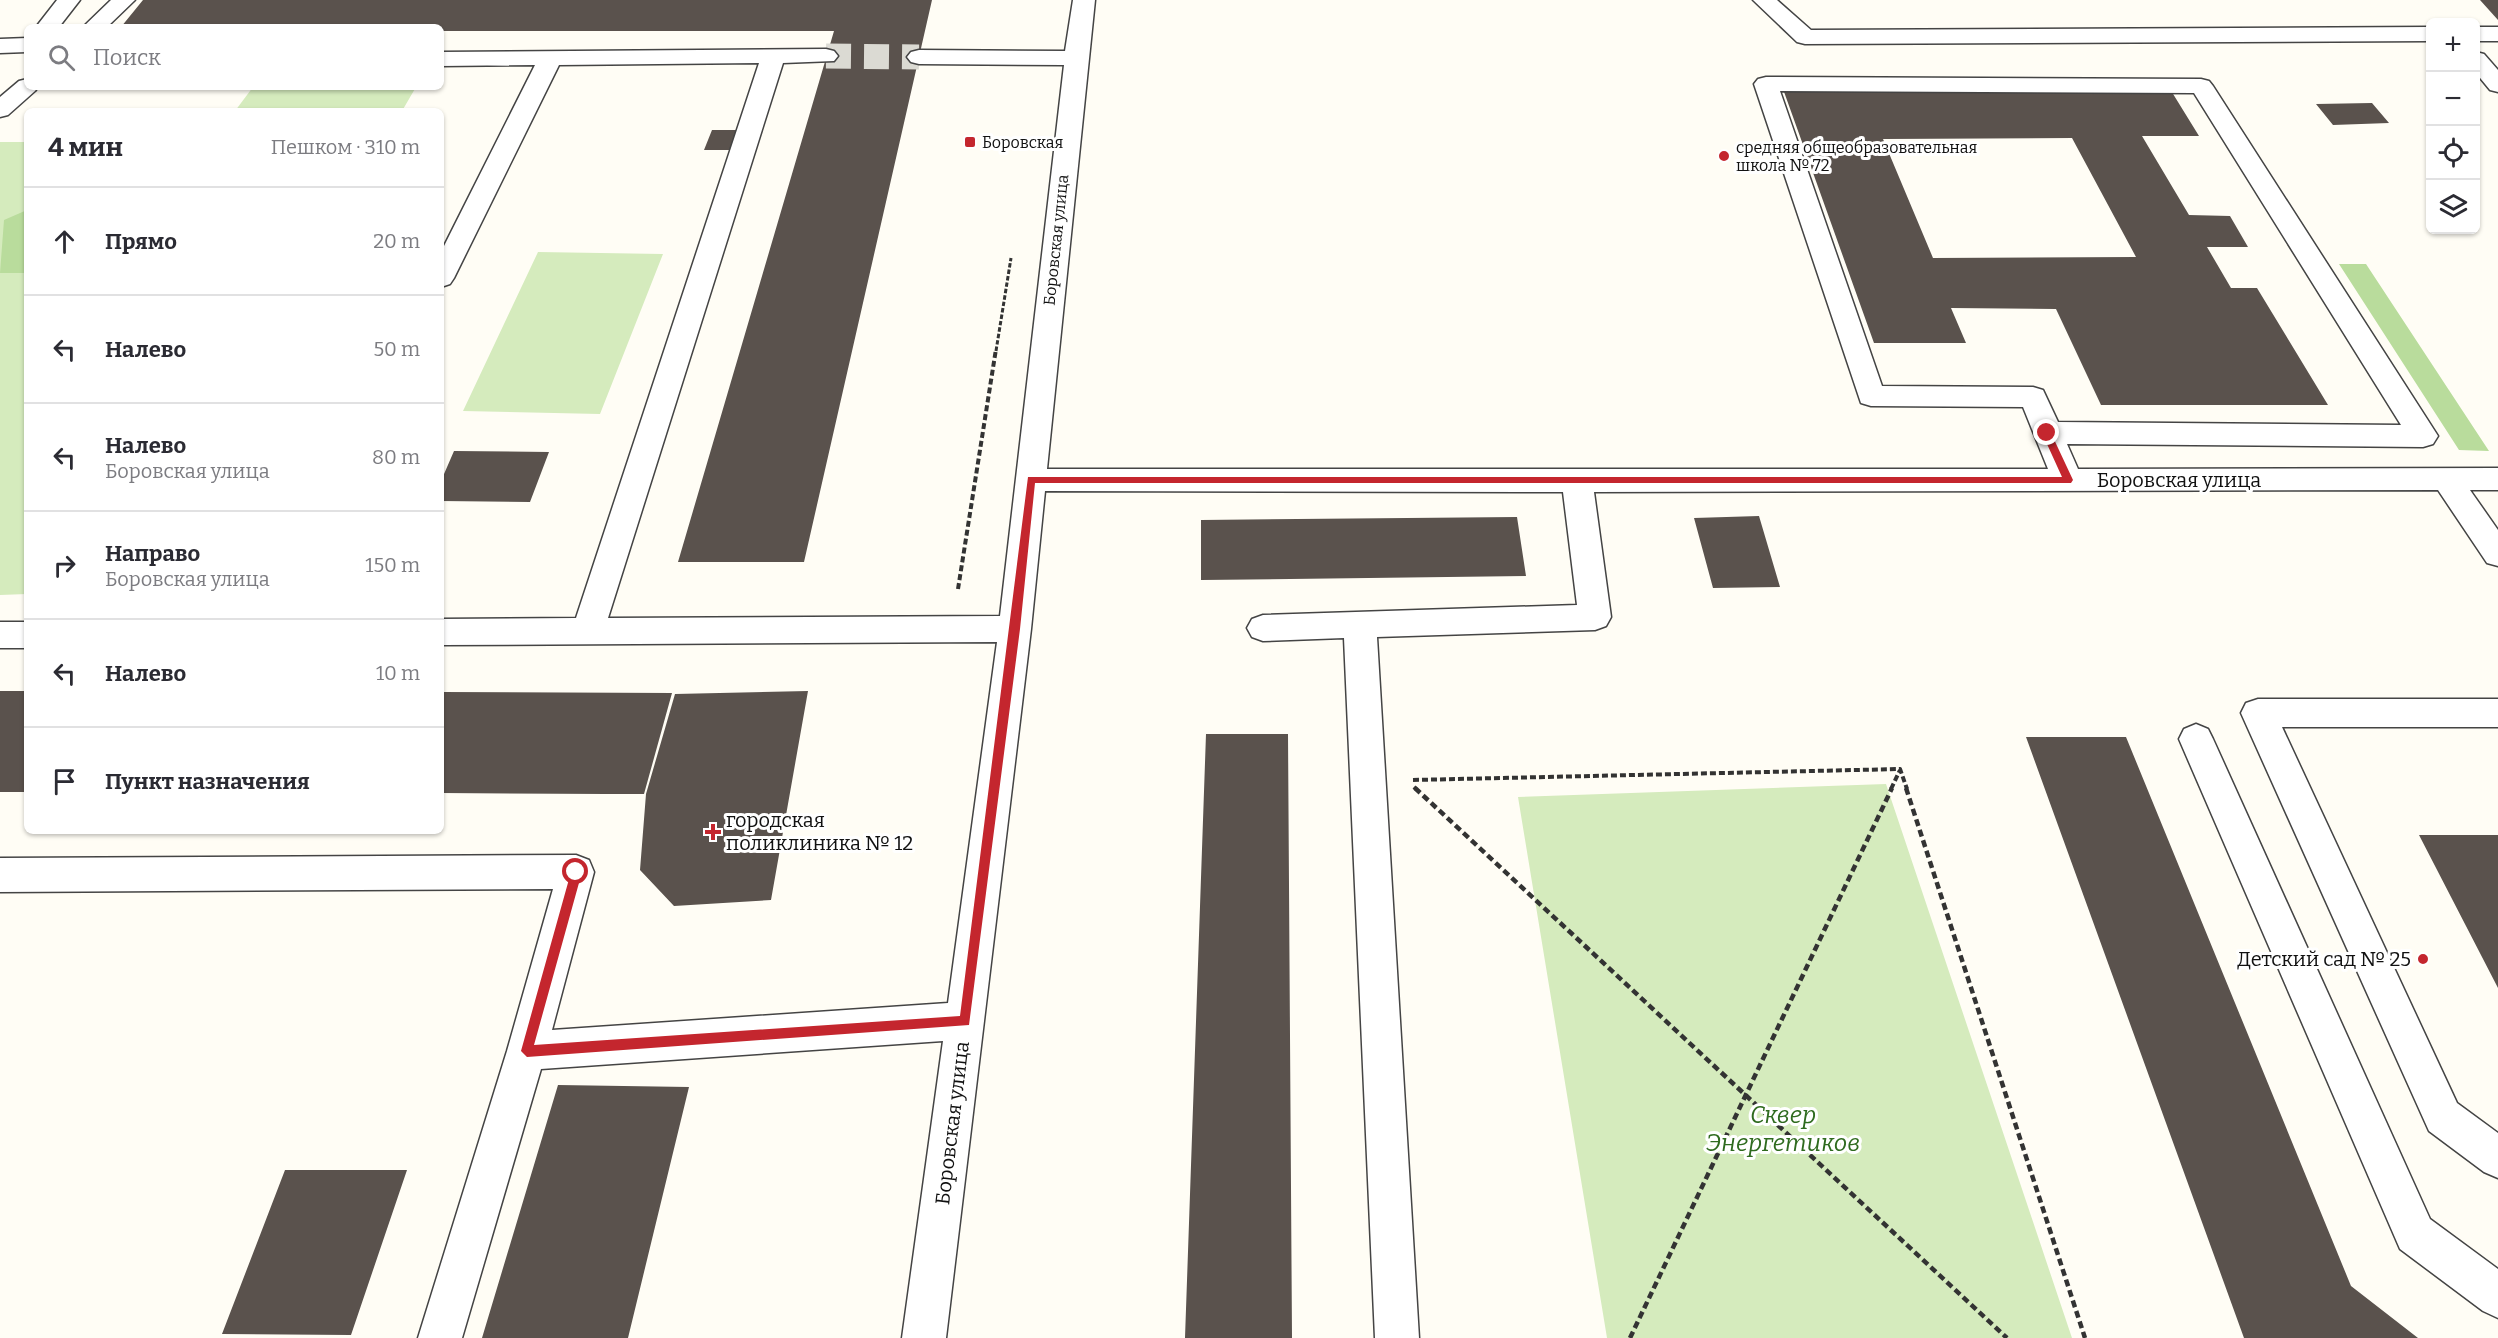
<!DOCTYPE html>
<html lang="ru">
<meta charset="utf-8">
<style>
body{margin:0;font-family:Bitter,serif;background:#f2f2f3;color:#2b2b33}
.controls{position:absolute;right:18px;top:18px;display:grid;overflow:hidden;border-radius:9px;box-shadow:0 2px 4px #0004}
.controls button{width:54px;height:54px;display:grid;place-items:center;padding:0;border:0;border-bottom:2px solid #e1e1e2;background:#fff;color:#2b2b33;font:30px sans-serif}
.stop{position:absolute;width:18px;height:18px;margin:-14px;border:4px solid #c4262e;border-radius:50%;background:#fff}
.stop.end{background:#c4262e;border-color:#fff;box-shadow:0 2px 6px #0008}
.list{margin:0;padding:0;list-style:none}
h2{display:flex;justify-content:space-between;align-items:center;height:78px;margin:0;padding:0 24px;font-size:26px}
h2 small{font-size:20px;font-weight:400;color:#7c7c81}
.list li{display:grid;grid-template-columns:39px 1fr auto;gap:18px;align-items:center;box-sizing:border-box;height:108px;padding:0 24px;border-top:2px solid #e1e1e2}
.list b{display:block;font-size:22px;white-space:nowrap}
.list p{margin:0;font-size:20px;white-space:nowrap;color:#7c7c81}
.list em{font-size:20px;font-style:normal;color:#7c7c81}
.icon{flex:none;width:33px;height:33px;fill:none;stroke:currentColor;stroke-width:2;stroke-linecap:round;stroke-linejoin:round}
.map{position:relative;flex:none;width:2498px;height:1338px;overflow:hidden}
.search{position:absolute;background:#fff;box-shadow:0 2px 4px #0004;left:24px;top:24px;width:420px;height:66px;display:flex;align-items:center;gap:15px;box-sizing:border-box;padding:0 21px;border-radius:9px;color:#7c7c81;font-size:22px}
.panel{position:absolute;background:#fff;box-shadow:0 2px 4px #0004;left:24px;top:108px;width:420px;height:726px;border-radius:9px}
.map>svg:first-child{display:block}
.green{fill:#d5ebbd}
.forest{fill:#b9dc9c}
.building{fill:#5a524d;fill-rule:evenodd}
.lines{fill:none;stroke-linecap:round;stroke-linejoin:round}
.minor-tunnel{stroke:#dbdad3;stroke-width:25;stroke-dasharray:25 13;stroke-linecap:butt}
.minor-casing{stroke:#444;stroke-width:3}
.path-far2{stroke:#333;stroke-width:3;stroke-dasharray:4.5 2;stroke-linecap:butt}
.path-far1{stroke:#333;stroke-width:4;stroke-dasharray:6 3;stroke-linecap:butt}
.path{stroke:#333;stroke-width:4.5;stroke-dasharray:7 4;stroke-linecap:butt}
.minor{fill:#fff;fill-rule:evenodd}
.route{fill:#c4262e}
.poi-dot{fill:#c4262e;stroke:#fff;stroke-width:2}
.labels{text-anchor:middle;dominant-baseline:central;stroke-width:6;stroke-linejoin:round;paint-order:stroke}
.far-poi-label{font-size:16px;fill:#111;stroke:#fff;text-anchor:start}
.far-street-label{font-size:16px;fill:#111;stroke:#fff}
.street-label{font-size:20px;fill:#111;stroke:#fff}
.poi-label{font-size:20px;fill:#111;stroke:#fff;text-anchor:start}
.near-park-label{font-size:24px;font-style:italic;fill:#2f6b1f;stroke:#fff}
</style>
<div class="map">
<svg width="2498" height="1338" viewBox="0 0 2498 1338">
<rect width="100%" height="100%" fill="#fffdf5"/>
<path class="green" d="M253,87H416L402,111H235Z
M0,142H27V594L0,595Z
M538,252L663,254L600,414L463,411Z
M1886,784L2072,1338H1607L1518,797Z"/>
<path class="forest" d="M27,210V273H0L4,220Z
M2339,264H2366L2489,451L2459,450Z"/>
<path class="building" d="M143,0H932L804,562H678L834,31H441V27H121Z
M2480,0H2498V20Z
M1783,89H2170L2199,136H2142L2189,215L2230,216L2248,247H2207L2231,288H2257L2328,405H2101L2056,309L1951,308L1966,343H1874ZM2072,138L2136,257L1933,258L1883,139Z
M2372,103L2389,123L2333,125L2316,104Z
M712,130H740L733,150H704Z
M454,451L549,452L530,502L441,501V481Z
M1759,516L1780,587L1713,588L1694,518Z
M1517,517L1526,576L1201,580V520Z
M0,691H27V792H0Z
M808,691L771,900L674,906L640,870L646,794L675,694Z
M441,692L672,693L644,794H607L441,793Z
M1206,734H1288L1292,1338H1185Z
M2026,737H2126L2351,1286L2418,1338H2244Z
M2419,835H2498V988Z
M558,1085L689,1087L628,1338H482Z
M285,1170H407L351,1335L222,1334Z"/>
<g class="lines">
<path class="minor-tunnel" d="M826,56L919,57"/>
<g class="minor-casing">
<path id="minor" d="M57,0H80L59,27H36Z
M111,0H135L107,27H83Z
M1073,0H1095L1047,469H2048L2023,407L1871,406L1861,403L1754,84L1758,79L1766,77L2201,79L2209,81L2213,86L2438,436L2433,444L2423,447L2067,444L2078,469L2498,468V490H2470L2498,530V566L2487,563L2438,490L1594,492L1611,617L1606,626L1595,630L1377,637L1419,1338H1375L1344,638L1263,641L1252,637L1247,628L1252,619L1263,615L1577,605L1563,492L1045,491L1031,629L946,1338H902L943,1041L541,1069L462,1338H418L507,1051L553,889L0,892V858L576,855L589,860L594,872L552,1030L948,1003L997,642L441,645V619L576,618L759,63L559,65L454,278L450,284L441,287V252L535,65L441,66V52L826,49L834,51L838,56L834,61L783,63L608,618L1000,616L1064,65L919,64L911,62L907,57L911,52L919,50L1065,51ZM1780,91L2194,93L2401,425L2058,422L2043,390L2033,387L1882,386Z
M1753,0H1777L1811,30L2430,27V41L1805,44L1797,42Z
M2476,27H2498V41H2476Z
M27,38V52L0,53V39Z
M2476,52L2484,54L2498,70V92L2490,90L2476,73Z
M27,79V87H38L35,91L8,115L0,117V97L19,81Z
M0,622H27V648H0Z
M2258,699H2498V727H2282L2457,1103L2498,1133V1178L2484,1172L2429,1131L2241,713L2246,703Z
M2196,724L2208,729L2213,739L2430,1219L2498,1269V1318L2483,1311L2400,1249L2179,739L2184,729Z"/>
</g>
<path class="path-far2" d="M996,351L1011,258"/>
<path class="path-far1" d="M958,589L996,349
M1413,780L1900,769L1907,789
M1414,787L1416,789
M1891,789L1900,770"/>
<path class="path" d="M1415,788L2007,1338
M1906,788L2085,1338
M1630,1338L1892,788"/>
<use href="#minor" class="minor"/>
</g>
<path class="route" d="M2047,430L2051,433L2073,480L2071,483H1035L1020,629L969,1025L527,1057L521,1051L571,872L576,867L582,872L534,1045L960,1016L1028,477H2062L2042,433Z"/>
<g class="poi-dot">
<rect x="964" y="136" width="12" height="12" rx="3"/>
<circle cx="1724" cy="156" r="6"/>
<path d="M710 823h6v6h6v6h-6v6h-6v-6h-6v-6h6z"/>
<circle cx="2423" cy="959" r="6"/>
</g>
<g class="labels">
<g class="far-poi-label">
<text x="982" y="142">Боровская</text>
<text x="1736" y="147">средняя общеобразовательная<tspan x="1736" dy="18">школа № 72</tspan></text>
</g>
<g class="far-street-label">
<text transform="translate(1056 240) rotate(-84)">Боровская улица</text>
</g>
<g class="street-label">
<text x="2179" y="480">Боровская улица</text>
<text transform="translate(952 1123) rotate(-83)">Боровская улица</text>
</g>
<g class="poi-label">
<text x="726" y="820">городская<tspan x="726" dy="23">поликлиника № 12</tspan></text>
<text x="2411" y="959" text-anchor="end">Детский сад № 25</text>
</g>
<g class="near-park-label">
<text x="1783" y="1115">Сквер<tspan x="1783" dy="28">Энергетиков</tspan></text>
</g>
</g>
</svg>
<div class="controls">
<button>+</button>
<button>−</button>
<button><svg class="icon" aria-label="locate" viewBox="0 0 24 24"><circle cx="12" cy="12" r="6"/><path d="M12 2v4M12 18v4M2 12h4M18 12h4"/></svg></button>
<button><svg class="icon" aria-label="layers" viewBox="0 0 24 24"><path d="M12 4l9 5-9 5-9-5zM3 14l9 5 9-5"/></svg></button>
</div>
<div class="stop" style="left:576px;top:872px"></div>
<div class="stop end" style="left:2047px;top:433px"></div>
<div class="search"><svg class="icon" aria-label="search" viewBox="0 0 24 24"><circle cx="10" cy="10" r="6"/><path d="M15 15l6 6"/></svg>Поиск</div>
<section class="panel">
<h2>4 мин<small>Пешком · 310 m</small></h2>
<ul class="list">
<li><svg class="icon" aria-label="ahead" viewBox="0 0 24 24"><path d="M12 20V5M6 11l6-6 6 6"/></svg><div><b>Прямо</b></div><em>20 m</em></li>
<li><svg class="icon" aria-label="left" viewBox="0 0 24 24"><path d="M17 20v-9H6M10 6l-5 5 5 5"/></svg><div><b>Налево</b></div><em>50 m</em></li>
<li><svg class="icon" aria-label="left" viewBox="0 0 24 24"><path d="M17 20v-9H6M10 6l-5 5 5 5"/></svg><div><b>Налево</b><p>Боровская улица</p></div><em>80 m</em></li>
<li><svg class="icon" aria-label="right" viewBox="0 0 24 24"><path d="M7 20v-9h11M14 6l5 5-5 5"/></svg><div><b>Направо</b><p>Боровская улица</p></div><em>150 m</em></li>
<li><svg class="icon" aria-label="left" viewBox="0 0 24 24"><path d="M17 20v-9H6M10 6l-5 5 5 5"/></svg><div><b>Налево</b></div><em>10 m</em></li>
<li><svg class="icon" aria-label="arrive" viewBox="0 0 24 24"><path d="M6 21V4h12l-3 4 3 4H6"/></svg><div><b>Пункт назначения</b></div></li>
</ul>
</section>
</div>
